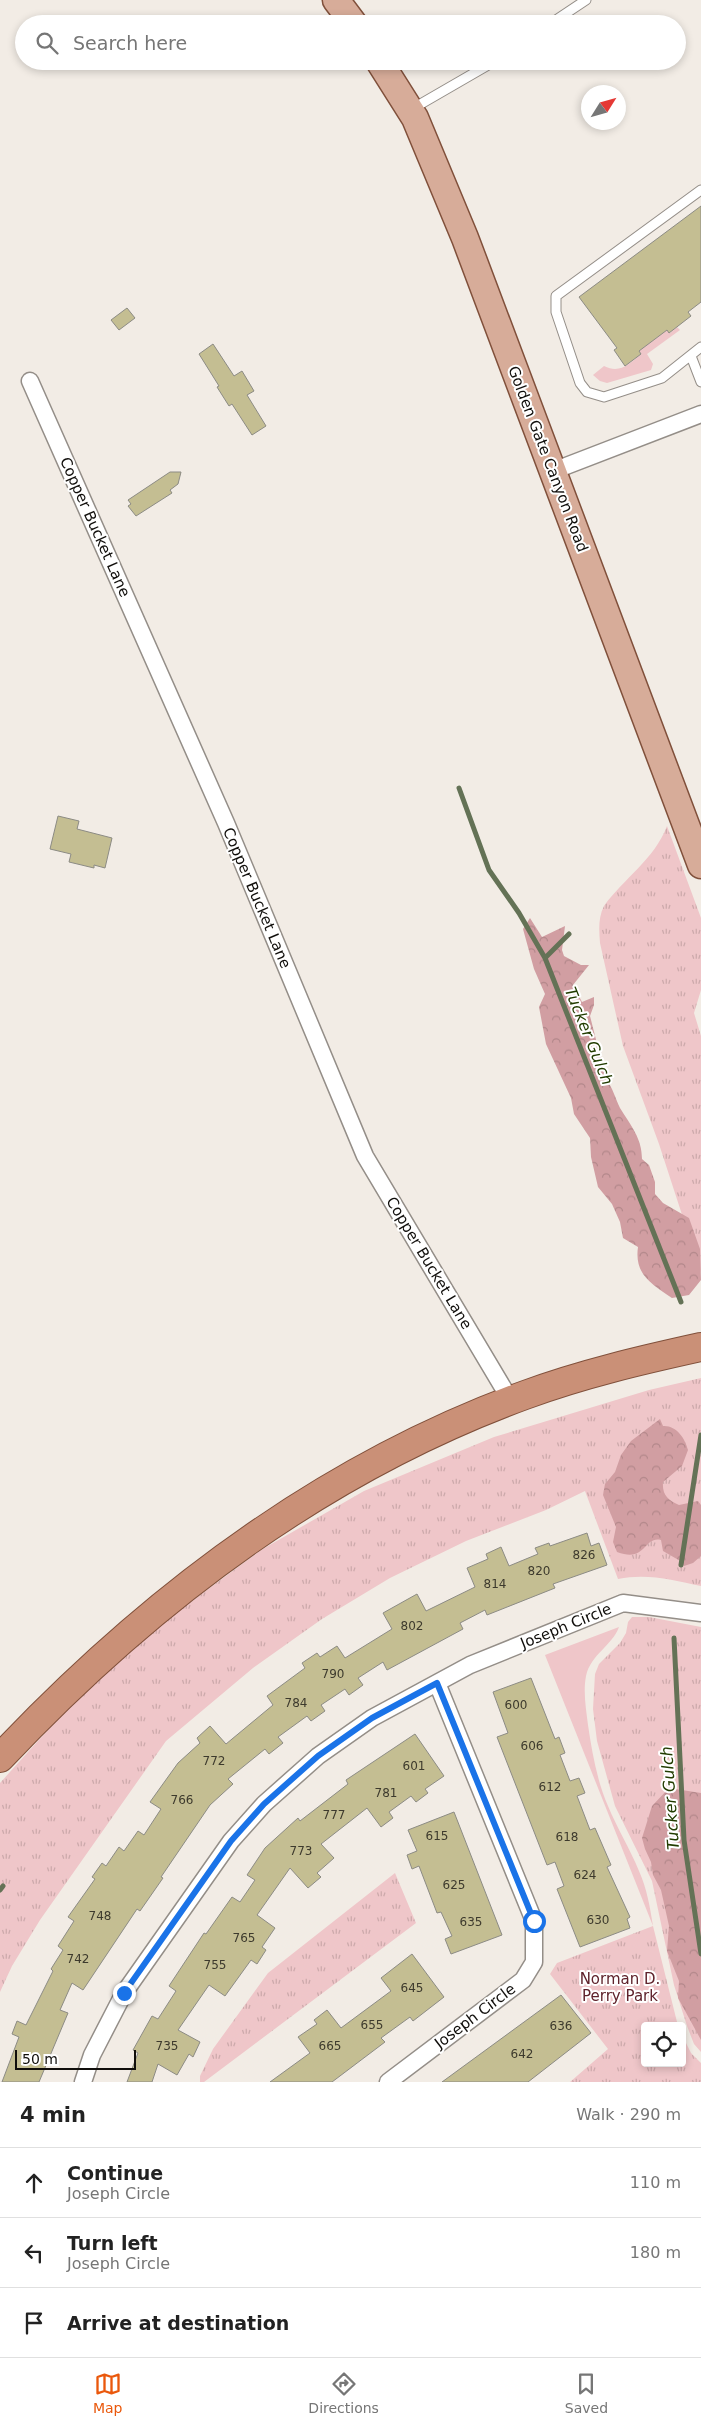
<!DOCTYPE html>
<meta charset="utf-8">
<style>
body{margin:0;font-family:"DejaVu Sans",sans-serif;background:#f2f2f2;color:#222}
.controls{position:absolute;right:15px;bottom:15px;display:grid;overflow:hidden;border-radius:5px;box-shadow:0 2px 8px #0003}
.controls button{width:45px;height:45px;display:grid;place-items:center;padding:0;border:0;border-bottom:1px solid #e0e0e0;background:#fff;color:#222;font:25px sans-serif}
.compass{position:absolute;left:581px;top:85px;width:45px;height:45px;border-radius:50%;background:#fff;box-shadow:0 2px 8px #0003;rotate:53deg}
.scale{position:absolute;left:15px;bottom:12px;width:121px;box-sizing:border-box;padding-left:5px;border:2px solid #100e0b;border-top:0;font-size:14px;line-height:18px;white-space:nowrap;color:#100e0b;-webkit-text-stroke:4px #fff;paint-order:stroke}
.stop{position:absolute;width:15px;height:15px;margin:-11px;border:4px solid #1a73e8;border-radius:50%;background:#fff}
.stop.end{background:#1a73e8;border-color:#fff;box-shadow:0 1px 5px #0008}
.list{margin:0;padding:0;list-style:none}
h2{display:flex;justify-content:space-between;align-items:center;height:65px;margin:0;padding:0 20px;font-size:21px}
h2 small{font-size:16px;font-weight:400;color:#767676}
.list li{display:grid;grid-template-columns:32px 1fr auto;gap:15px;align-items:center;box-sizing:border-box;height:70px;padding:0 20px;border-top:1px solid #e0e0e0}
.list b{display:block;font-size:19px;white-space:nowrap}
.list p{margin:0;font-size:16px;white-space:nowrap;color:#767676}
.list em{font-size:16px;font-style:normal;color:#767676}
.icon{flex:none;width:28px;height:28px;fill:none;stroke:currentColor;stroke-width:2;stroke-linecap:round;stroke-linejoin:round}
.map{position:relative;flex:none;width:701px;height:2082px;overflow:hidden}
.search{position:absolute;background:#fff;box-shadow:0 2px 8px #0003;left:15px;right:15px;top:15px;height:55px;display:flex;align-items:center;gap:12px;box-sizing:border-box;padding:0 18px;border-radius:28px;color:#767676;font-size:19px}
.sheet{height:275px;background:#fff}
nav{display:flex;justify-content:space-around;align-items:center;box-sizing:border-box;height:70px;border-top:1px solid #e0e0e0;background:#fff;font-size:14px;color:#767676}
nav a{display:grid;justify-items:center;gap:2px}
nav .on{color:#ea580c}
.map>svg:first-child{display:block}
.grass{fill:url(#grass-tufts)}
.forest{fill:url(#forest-crowns)}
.garden{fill:#efc6c9}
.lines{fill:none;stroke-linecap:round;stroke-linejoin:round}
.stream{stroke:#647256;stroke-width:5}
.building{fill:#c4be92;stroke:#8c8b84}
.service-casing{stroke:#948e88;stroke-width:11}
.minor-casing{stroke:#948e88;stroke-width:19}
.primary-casing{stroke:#80503b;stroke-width:29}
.trunk-casing{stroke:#80503b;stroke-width:30}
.service{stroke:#fff;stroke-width:9}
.minor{stroke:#fff;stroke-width:16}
.primary{stroke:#d7ac99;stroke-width:26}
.trunk{stroke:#ca9077;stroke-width:28}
.route{stroke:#1a73e8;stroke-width:6}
.labels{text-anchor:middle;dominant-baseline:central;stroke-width:4;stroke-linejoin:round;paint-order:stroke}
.number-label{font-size:12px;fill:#3d3a2d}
.street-label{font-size:15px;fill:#100e0b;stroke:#fff}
.park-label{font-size:15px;fill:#5f222b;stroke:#fff}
.water-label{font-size:16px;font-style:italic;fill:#223c00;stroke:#fff}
</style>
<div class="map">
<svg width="701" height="2082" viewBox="0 0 701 2082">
<defs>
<pattern id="grass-tufts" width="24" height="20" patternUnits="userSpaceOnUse" patternTransform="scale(1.25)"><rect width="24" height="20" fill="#efc6c9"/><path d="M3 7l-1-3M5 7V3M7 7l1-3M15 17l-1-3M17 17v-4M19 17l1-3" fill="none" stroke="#cca9ab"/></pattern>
<pattern id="forest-crowns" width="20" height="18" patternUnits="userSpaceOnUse" patternTransform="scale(1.25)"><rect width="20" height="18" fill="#d19ea2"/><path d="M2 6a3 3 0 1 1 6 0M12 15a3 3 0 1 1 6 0" fill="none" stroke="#b2878a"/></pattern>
</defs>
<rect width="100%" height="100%" fill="#f2ece5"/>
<path class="grass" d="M667,826L701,918V990L694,1013L701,1036V1273L659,1144L623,1046L600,943C599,930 598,918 604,906C624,878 654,860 667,826Z
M701,1378V1586C673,1580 647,1573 618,1579L585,1491L546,1510L466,1541L390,1578L322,1619L253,1668L166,1741L40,1920L12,1966L0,1992V1783L74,1701L150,1632L261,1550L364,1491L494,1437L649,1390Z
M632,1617H649L701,1627V2052L694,2044L687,2026L674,1985L652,1881L615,1806L597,1741L593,1709L595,1674L599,1664L620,1643L626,1633L628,1622Z
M395,1873L416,1923L204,2082H200V2076L213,2049L268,1973Z
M653,1926L678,2026H645V2063H682V2035L691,2053L701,2063V2082H570L608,2049L550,1974L557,1963Z"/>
<path class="forest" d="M530,918L542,937L565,926L562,950L564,956L581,965H589L573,985L582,1002L594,997V1005L590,1016L606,1079C613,1088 615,1098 620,1108C631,1126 642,1138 642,1159L649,1165L655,1182V1194L663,1203L689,1218L700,1249L701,1280L689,1295L672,1298C652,1284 634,1275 638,1247L623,1238L620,1222L612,1204L598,1187L591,1157L590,1138L574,1114L571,1098L546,1044L539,1007L545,994L534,969L523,929Z
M660,1419L663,1426C676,1425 685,1438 688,1450L682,1466L663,1482C662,1495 668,1500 679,1505L698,1501L701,1505V1556L693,1563L684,1566L682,1562L663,1551L661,1540C643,1536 647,1563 617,1552L613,1542L616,1527L603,1495L605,1484L615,1472L621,1455L631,1441Z
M669,1788L701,1793V2040L678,1998L679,1981L667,1951L669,1926L661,1890L653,1875L651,1862L645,1849L642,1838L652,1806Z"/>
<path class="garden" d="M677,327L680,330L647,354L653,364L651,370L607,383L600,381L593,375L604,366C620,374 629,364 641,354L639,351L667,330L670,333Z
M619,1627C612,1646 591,1654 586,1676C583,1692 586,1709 588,1725C592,1752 597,1781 608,1806C617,1828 630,1849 639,1871C647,1889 650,1907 653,1926L545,1655Z"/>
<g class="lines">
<path class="stream" d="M459,788L489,870L519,913L545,958L681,1302
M545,958L569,934
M681,1565L701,1435
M674,1638L684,1840L701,1954
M0,1890L3,1886"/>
</g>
<path class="building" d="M701,206V302L688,312L691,316L669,333L667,330L639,351L641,354L625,366L614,350L617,348L579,297Z
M127,308L135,318L119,330L111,320Z
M213,344L234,376L242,371L254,391L247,395L266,426L252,435L232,404L229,406L217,387L219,386L199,354Z
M170,472H181L178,484L170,490L172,493L136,516L128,506L131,504L128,500Z
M58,816L79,821L77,829L112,838L105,868L94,865V868L69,862L71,854L50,849Z
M587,1533L591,1546L599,1543L607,1565L553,1584L555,1588L487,1615L485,1610L460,1623L463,1629L387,1670L383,1662L358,1678L363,1685L349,1695L345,1689L321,1705L325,1711L311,1721L307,1716L278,1737L283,1743L269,1754L265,1749L228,1779L233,1784L210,1805L161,1877L163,1878L140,1911L137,1909L83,1990L72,1983L60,2010L68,2013L39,2082H2L19,2037L12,2034L17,2021L26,2025L53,1971L51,1969L63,1950L58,1946L74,1921L68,1917L95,1879L92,1877L102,1863L106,1866L119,1847L124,1851L138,1831L144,1835L161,1809L150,1802L178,1763L200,1743L197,1738L210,1726L226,1744L273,1705L267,1696L305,1668L302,1663L317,1653L320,1657L337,1646L345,1658L392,1629L383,1613L417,1594L426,1611L475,1587L467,1568L488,1559L486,1554L501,1547L509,1566L538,1554L535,1548L549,1543L550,1546Z
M531,1678L555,1739L559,1737L565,1753L560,1755L570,1781L579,1778L585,1793L577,1796L590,1830L595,1828L611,1865L607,1867L630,1917L627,1919L630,1928L580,1947L557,1889L564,1886L555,1862L547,1865L497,1737L508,1733L493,1692Z
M415,1734L444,1776L425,1789L428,1793L416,1802L411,1796L389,1812L393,1818L381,1827L367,1808L321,1844L334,1858L317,1873L321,1877L308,1888L290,1868L257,1915L275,1928L262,1947L266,1950L257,1964L251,1960L225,1996L209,1985L178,2030L200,2042L193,2057L189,2054L177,2075L158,2064L152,2082H127L138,2053L133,2050L152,2016L158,2019L176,1991L169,1986L204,1933L206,1934L232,1897L240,1902L255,1880L247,1875L265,1848L298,1818L300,1821L348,1784L346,1780Z
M454,1812L502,1935L451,1954L445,1939L452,1936L441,1912L437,1913L419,1866L412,1869L407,1855L417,1851L408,1830Z
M412,1954L444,1997L413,2021L410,2017L381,2038L385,2042L332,2082H270L310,2053L298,2037L317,2024L314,2020L327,2010L341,2028L391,1991L381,1978Z
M561,1995L591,2033L528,2082H442Z"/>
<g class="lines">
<g class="service-casing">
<path id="service" d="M550,24L586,0
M412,109L495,61
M701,190L556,296V312L580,383L587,392L604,397L662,378L701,347
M691,356L701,382"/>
</g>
<g class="minor-casing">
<path id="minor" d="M30,381L226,823L365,1156L511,1401
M553,471L701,414
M83,2082L92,2055L124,1993L231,1841L264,1804L318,1756L372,1718L470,1665L623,1603L701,1613
M388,2082L523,1980L534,1962V1921L437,1683"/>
</g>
<g class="primary-casing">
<path id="primary" d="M336,0L354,24
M379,61L415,118L465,238L701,865"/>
</g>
<g class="trunk-casing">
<path id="trunk" d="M0,1758C147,1602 322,1469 525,1395C582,1374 642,1360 701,1347"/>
</g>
<use href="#service" class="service"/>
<use href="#minor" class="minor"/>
<use href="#primary" class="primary"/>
<use href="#trunk" class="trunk"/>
</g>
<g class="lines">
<path class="route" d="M124,1993L231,1841L264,1804L318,1756L372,1718L437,1683L534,1921"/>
</g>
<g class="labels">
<g class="number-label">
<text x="584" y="1555">826</text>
<text x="539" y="1571">820</text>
<text x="495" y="1584">814</text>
<text x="412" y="1626">802</text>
<text x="333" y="1674">790</text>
<text x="296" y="1703">784</text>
<text x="516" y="1705">600</text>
<text x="532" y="1746">606</text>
<text x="214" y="1761">772</text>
<text x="414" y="1766">601</text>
<text x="550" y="1787">612</text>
<text x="386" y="1793">781</text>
<text x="182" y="1800">766</text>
<text x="334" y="1815">777</text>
<text x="437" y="1836">615</text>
<text x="567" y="1837">618</text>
<text x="301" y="1851">773</text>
<text x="585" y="1875">624</text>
<text x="454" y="1885">625</text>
<text x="100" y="1916">748</text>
<text x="598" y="1920">630</text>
<text x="471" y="1922">635</text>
<text x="244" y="1938">765</text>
<text x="78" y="1959">742</text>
<text x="215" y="1965">755</text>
<text x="412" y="1988">645</text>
<text x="372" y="2025">655</text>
<text x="561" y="2026">636</text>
<text x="167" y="2046">735</text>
<text x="330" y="2046">665</text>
<text x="522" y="2054">642</text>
</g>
<g class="street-label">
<text transform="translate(548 459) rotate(69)">Golden Gate Canyon Road</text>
<text transform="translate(95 527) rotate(66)">Copper Bucket Lane</text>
<text transform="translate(257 898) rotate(67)">Copper Bucket Lane</text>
<text transform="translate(429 1263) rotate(59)">Copper Bucket Lane</text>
<text transform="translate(566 1626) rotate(-22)">Joseph Circle</text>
<text transform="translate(475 2016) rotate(-37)">Joseph Circle</text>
</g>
<g class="park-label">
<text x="620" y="1979">Norman D.<tspan x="620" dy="17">Perry Park</tspan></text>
</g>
<g class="water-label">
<text transform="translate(589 1036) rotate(68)">Tucker Gulch</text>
<text transform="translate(670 1798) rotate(-94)">Tucker Gulch</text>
</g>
</g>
</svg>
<div class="controls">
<button><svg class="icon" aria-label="locate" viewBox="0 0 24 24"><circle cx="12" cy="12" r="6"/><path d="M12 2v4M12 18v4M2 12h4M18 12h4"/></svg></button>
</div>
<svg class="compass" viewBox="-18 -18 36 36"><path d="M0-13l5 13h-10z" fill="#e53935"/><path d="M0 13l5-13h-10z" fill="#767676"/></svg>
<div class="scale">50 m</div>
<div class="stop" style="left:534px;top:1921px"></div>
<div class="stop end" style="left:124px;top:1993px"></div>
<div class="search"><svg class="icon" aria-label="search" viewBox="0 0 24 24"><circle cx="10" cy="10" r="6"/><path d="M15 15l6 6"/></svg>Search here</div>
</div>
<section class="sheet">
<h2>4 min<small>Walk · 290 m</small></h2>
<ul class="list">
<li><svg class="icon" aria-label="ahead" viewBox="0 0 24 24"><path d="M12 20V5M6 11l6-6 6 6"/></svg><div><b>Continue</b><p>Joseph Circle</p></div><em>110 m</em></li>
<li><svg class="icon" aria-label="left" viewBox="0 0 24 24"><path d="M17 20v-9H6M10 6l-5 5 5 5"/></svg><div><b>Turn left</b><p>Joseph Circle</p></div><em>180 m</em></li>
<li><svg class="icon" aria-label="arrive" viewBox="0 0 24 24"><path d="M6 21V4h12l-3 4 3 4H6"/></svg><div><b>Arrive at destination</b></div></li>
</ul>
</section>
<nav>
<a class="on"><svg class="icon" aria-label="map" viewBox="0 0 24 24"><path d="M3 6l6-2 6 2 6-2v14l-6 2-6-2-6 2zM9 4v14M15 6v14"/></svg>Map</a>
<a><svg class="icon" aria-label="directions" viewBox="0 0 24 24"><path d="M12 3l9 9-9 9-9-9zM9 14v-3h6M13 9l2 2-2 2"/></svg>Directions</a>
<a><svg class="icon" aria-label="saved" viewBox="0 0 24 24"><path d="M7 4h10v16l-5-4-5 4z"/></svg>Saved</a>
</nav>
